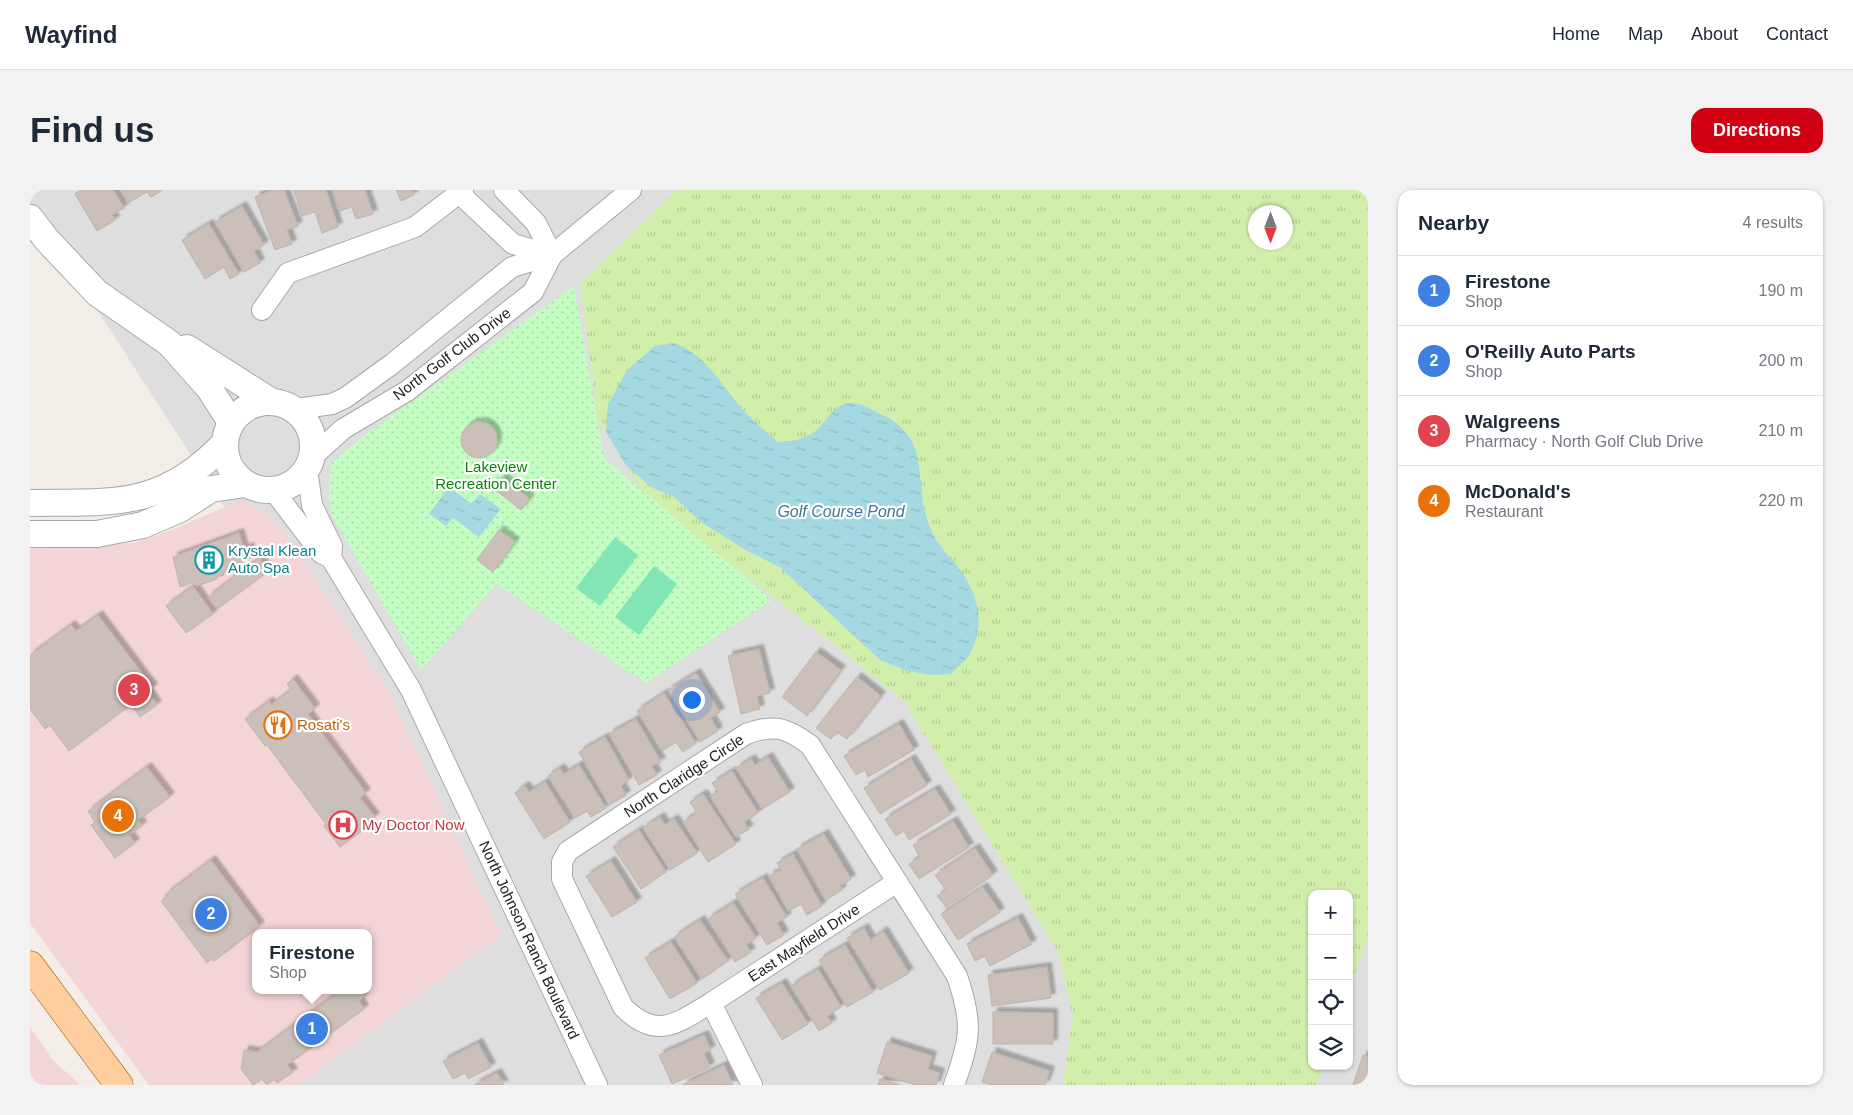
<!DOCTYPE html>
<meta charset="utf-8">
<style>
:root{--surface:#fff;--page:#f2f2f3;--text:#1f2937;--muted:#747a83;--line:#e0e1e3;--accent:#d10012}
body{margin:0;font-family:Helvetica,sans-serif;background:var(--page);color:var(--text)}
.controls{position:absolute;right:15px;bottom:15px;display:grid;overflow:hidden;border-radius:10px;box-shadow:0 1px 4px #0004}
.controls button{width:45px;height:45px;display:grid;place-items:center;padding:0;border:0;border-bottom:1px solid var(--line);background:var(--surface);color:var(--text);font:25px sans-serif}
.compass{position:absolute;left:1218px;top:15px;width:45px;height:45px;border-radius:50%;background:var(--surface);box-shadow:0 1px 4px #0004;rotate:180deg}
.you{position:absolute;left:661px;top:509px;width:18px;height:18px;margin:-12px;border:4px solid #fff;border-radius:50%;background:#1a73e8;box-shadow:0 0 0 8px #1a73e833}
.badge{display:grid;place-items:center;width:32px;height:32px;border-radius:50%;background:var(--accent);color:#fff;font-size:16px;font-weight:700}
.pin{position:absolute;translate:-50% -50%;border:2px solid #fff;box-shadow:0 1px 5px #0006}
.popup{position:absolute;left:222px;top:739px;width:120px;height:65px;box-sizing:border-box;display:grid;place-content:center;border-radius:10px;background:var(--surface);filter:drop-shadow(0 1px 4px #0005);font-size:16px;white-space:nowrap;color:var(--muted)}
.popup b{font-size:19px;color:var(--text)}
.popup::after{content:'';position:absolute;left:50%;top:100%;margin-left:-10px;border:10px solid transparent;border-top-color:var(--surface)}
.list{margin:0;padding:0;list-style:none}
h2{display:flex;justify-content:space-between;align-items:center;height:65px;margin:0;padding:0 20px;font-size:21px}
h2 small{font-size:16px;font-weight:400;color:var(--muted)}
.list li{display:grid;grid-template-columns:32px 1fr auto;gap:15px;align-items:center;box-sizing:border-box;height:70px;padding:0 20px;border-top:1px solid var(--line)}
.list b{display:block;font-size:19px;white-space:nowrap}
.list p{margin:0;font-size:16px;white-space:nowrap;color:var(--muted)}
.list em{font-size:16px;font-style:normal;color:var(--muted)}
.icon{flex:none;width:28px;height:28px;fill:none;stroke:currentColor;stroke-width:2;stroke-linecap:round;stroke-linejoin:round}
.map{position:relative;flex:none;width:1338px;height:895px;overflow:hidden;border-radius:15px}
header{display:flex;align-items:center;gap:30px;box-sizing:border-box;height:70px;padding:0 25px;background:var(--surface);border-bottom:1px solid var(--line)}
header strong{font-size:24px}
nav{display:flex;gap:28px;margin-inline-start:auto;font-size:18px}
.intro{display:flex;align-items:center;justify-content:space-between;box-sizing:border-box;height:120px;padding:0 30px}
h1{margin:0;font-size:35px}
.button{padding:12px 22px;border-radius:15px;background:var(--accent);color:#fff;font-size:18px;font-weight:700}
main{display:flex;gap:30px;padding:0 30px}
aside{flex:1;background:var(--surface);border-radius:15px;box-shadow:0 1px 4px #0004}
.map>svg:first-child{display:block}
.residential{fill:#dfdede;fill-rule:evenodd}
.commercial{fill:#f3d5d7;fill-rule:evenodd}
.grass{fill:url(#grass-tufts);fill-rule:evenodd}
.park{fill:url(#park-dots)}
.pitch{fill:#81e5b5}
.water{fill:url(#water-ripples)}
.building{fill:#cabfb9;stroke:#c4b2a8;filter:url(#shadow)}
.lines{fill:none;stroke-linecap:round;stroke-linejoin:round}
.minor-casing{stroke:#a8a8a8;stroke-width:22}
.tertiary-casing{stroke:#a8a8a8;stroke-width:28}
.primary-casing{stroke:#9d5b00;stroke-width:29}
.minor{stroke:#fff;stroke-width:20}
.tertiary{stroke:#fff;stroke-width:26}
.primary{stroke:#ffcd9e;stroke-width:28}
.labels{text-anchor:middle;stroke-width:4.5;stroke-linejoin:round;paint-order:stroke}
.street-label{font-size:15px;fill:#212121;stroke:#fff}
.park-label{font-size:15px;fill:#058805;stroke:#fff}
.culture-label{font-size:15px;fill:#0d838f;stroke:#fff;text-anchor:start}
.food-label{font-size:15px;fill:#c56008;stroke:#fff;text-anchor:start}
.health-label{font-size:15px;fill:#be3a42;stroke:#fff;text-anchor:start}
.water-label{font-size:16px;font-style:italic;fill:#3e779e;stroke:#fff}
</style>
<header>
<strong>Wayfind</strong>
<nav><a>Home</a><a>Map</a><a>About</a><a>Contact</a></nav>
</header>
<div class="intro"><h1>Find us</h1><a class="button">Directions</a></div>
<main>
<div class="map">
<svg width="1338" height="895" viewBox="0 0 1338 895">
<defs>
<pattern id="grass-tufts" width="24" height="20" patternUnits="userSpaceOnUse" patternTransform="scale(1.25)"><rect width="24" height="20" fill="#d1eeaa"/><path d="M3 7l-1-3M5 7V3M7 7l1-3M15 17l-1-3M17 17v-4M19 17l1-3" fill="none" stroke="#b3cc92"/></pattern>
<pattern id="park-dots" width="8" height="8" patternUnits="userSpaceOnUse" patternTransform="scale(1.25)"><rect width="8" height="8" fill="#c3fdc2"/><path d="M2 2h.1M6 6h.1" fill="none" stroke="#a7d9a6" stroke-width="1.8" stroke-linecap="round"/></pattern>
<pattern id="water-ripples" width="26" height="14" patternUnits="userSpaceOnUse" patternTransform="scale(1.25)"><rect width="26" height="14" fill="#a5d9e1"/><path d="M2 4q2-2 4 0t4 0M15 11q2-2 4 0t4 0" fill="none" stroke="#8ebac1"/></pattern>
<filter id="shadow"><feDropShadow dx="4.5" dy="-4.5" stdDeviation="1" flood-color="#0004"/></filter>
</defs>
<rect width="100%" height="100%" fill="#f2ede7"/>
<path class="residential" d="M0,0h1338v895h-1083l216,-150 -471,-729zM1226,22h30v30h-30zM1282,704h37v172h-37z"/>
<g class="commercial">
<path d="M212,312l23,10 14,12 109,166 113,245 -202,150h-150l-119,-162v-374l104,-6 40,-14 58,-25zM226,743h112v57h-112z"/>
<path d="M0,837l22,32 28,26h-50z"/>
</g>
<path class="grass" d="M647,0h691v746l-19,56v-98h-37v172h11l-6,19h-254l10,-69 -15,-64 -154,-251 -125,-100 -130,-98 -51,-84 -18,-136zM1226,22h30v30h-30z"/>
<path class="park" d="M544,96l30,172 168,142 -126,83 -150,-99 -75,86 -90,-156 -2,-21 2,-30 37,-30z"/>
<g class="pitch">
<path d="M585,347l23,18 -38,51 -24,-18z"/>
<path d="M624,376l23,18 -38,51 -24,-18z"/>
</g>
<g class="water">
<path d="M644,153c31,11 44,37 64,61 12,14 25,26 40,38 14,-1 24,-2 36,-10 15,-10 19,-34 45,-28 8,2 16,8 24,11 51,25 29,69 47,112 7,19 17,25 28,40 20,25 29,59 11,88 -4,7 -13,13 -18,19l-19,1 -24,-4 -28,-11 -99,-92 -37,-19 -43,-27 -27,-25 -21,-9 -26,-21 -21,-35 2,-28 19,-34 28,-24z"/>
<path d="M419,297l23,17 8,-10 21,15 -22,28 -26,-19 -7,8 -17,-12z"/>
</g>
<g class="building">
<path d="M51,0h32l11,18 -12,7 3,5 -18,11 -22,-37z"/>
<path d="M91,0h40v1l-10,6 -4,-5 -19,11z"/>
<path d="M243,0h11l14,36 -11,4 5,14 -17,6 -20,-53z"/>
<path d="M264,0h32l12,37 -16,6 -7,-21 -13,4z"/>
<path d="M303,0h32l8,24 -17,5 -4,-12 -12,4z"/>
<path d="M366,0h16l2,5 -13,6z"/>
<path d="M212,16l22,39 -10,6 6,12 -16,9 -29,-50z"/>
<path d="M179,34l30,50 -9,5 -6,-12 -19,12 -23,-39z"/>
<circle cx="449" cy="250" r="18"/>
<path d="M472,287l28,22 -9,11 -28,-22z"/>
<path d="M469,340l16,12 -22,30 -16,-12z"/>
<path d="M209,343l5,16 5,-2 3,10 -16,6 2,4 -15,6 1,2 -8,2 1,2 -20,7 -5,-3 -12,4 -7,-30z"/>
<path d="M229,368l10,13 -52,38 -9,-12z"/>
<path d="M163,396l20,28 -27,19 -20,-27z"/>
<path d="M68,425l55,73 -84,63 -19,-26 -5,4 -15,-20v-54l41,-30 5,6z"/>
<path d="M729,459l11,44 -13,3 3,13 -19,5 -13,-58z"/>
<path d="M786,462l25,18 -34,46 -25,-19z"/>
<path d="M666,483l24,39 -9,6 7,13 -18,11 -32,-52z"/>
<path d="M827,487l24,19 -34,43 -10,-7 -6,7 -15,-11z"/>
<path d="M263,489l22,29 -7,6 58,79 -6,5 15,19 -14,10 2,3 -23,17 -16,-21 2,-2 -59,-79 -2,1 -20,-27 24,-18 2,4 20,-15 -4,-6z"/>
<path d="M118,502l9,13 -17,12 -9,-13z"/>
<path d="M634,503l32,50 -13,9 -7,-10 -14,9 -25,-40z"/>
<path d="M606,529l25,43 -9,4 5,9 -18,10 -30,-51z"/>
<path d="M869,534l15,26 -46,27 -3,-7 -9,5 -12,-19z"/>
<path d="M575,547l24,43 -8,6 5,9 -17,10 -30,-53z"/>
<path d="M738,567l22,35 -28,17 -26,-41 15,-9 4,6z"/>
<path d="M881,569l16,26 -47,29 -16,-26z"/>
<path d="M549,575l27,43 -15,9 -4,-6 -12,7 -27,-42 12,-8 4,6z"/>
<path d="M117,577l23,30 -32,23 4,6 -13,9 6,8 -20,15 -24,-33 4,-3 -7,-11z"/>
<path d="M702,581l26,42 -14,9 5,7 -13,8 -26,-41 8,-4 -6,-9z"/>
<path d="M515,592l25,40 -26,17 -29,-46 10,-7 4,6z"/>
<path d="M905,599l16,25 -42,26 -5,-9 -8,5 -11,-17z"/>
<path d="M673,604l33,50 -28,18 -25,-40 14,-9 -7,-11z"/>
<path d="M630,627l5,8 9,-6 23,34 -27,17 -27,-42z"/>
<path d="M923,631l16,26 -50,32 -10,-15 11,-7 -7,-12z"/>
<path d="M609,640l27,42 -25,17 -28,-42z"/>
<path d="M794,644l27,45 -11,7 2,4 -16,10 -29,-51z"/>
<path d="M945,658l18,27 -47,32 -9,-11 9,-6 -11,-15z"/>
<path d="M763,664l29,52 -15,9 -6,-11 -13,7 -19,-35 12,-6 -4,-7z"/>
<path d="M181,670l49,66 -46,35 -2,-2 -5,4 -46,-62 6,-5 -1,-2z"/>
<path d="M581,671l26,41 -25,15 -26,-41z"/>
<path d="M733,688l24,39 -10,6 7,12 -17,10 -32,-51z"/>
<path d="M953,697l17,25 -42,28 -17,-26z"/>
<path d="M703,713l23,35 -10,7 5,7 -16,10 -27,-43z"/>
<path d="M988,728l14,26 -42,22 -5,-10 -10,5 -8,-17z"/>
<path d="M670,730l28,41 -26,18 -28,-42z"/>
<path d="M834,738l7,12 12,-9 26,42 -29,17 -33,-52z"/>
<path d="M641,752l26,41 -27,16 -25,-41z"/>
<path d="M815,755l28,47 -26,15 -28,-47z"/>
<path d="M1017,777l4,31 -59,8 -4,-31z"/>
<path d="M788,779l23,38 -14,9 5,7 -13,8 -28,-45z"/>
<path d="M752,793l26,41 -26,16 -26,-42z"/>
<path d="M311,800h18l5,7 -5,4 5,8 -77,56 6,7 -16,11 -3,-4 -7,6 -5,-6 -9,6 -12,-16 3,-19 13,2z"/>
<path d="M963,822l60,1v31h-60z"/>
<path d="M674,845l7,15 -7,3 6,14 -38,17 -13,-29z"/>
<path d="M857,852l45,14 -4,13 12,4 -4,12h-20l-39,-12z"/>
<path d="M448,853l13,24 -23,12 -3,-6 -12,6 -10,-18z"/>
<path d="M962,862l58,19 -5,14h-54l-9,-3z"/>
<path d="M1333,865l5,2v28h-15z"/>
<path d="M694,875l9,20h-51z"/>
<path d="M467,883l7,12h-30z"/>
<path d="M850,889l20,6h-22z"/>
</g>
<g class="lines">
<g class="minor-casing">
<g id="minor">
<path d="M474,0l32,33 16,32"/>
<path d="M429,3l54,51 39,11"/>
<path d="M232,120l26,-37 127,-46 48,-37"/>
<path d="M267,219l35,-5 13,-6 47,-34 120,-97 40,-12"/>
<path d="M282,267l31,-28 64,-38 126,-99 19,-37 79,-65"/>
<path d="M277,279l5,36 20,41 -1,12"/>
<path d="M243,300l48,63 10,5 80,132 186,395"/>
<path d="M681,813l186,-121"/>
<path d="M722,895l-41,-82c-34,20 -54,38 -88,4l-61,-128v-17l6,-11 178,-117c28,-10 40,-7 64,11l147,231c16,47 14,62 -3,109"/>
</g>
</g>
<g class="tertiary-casing">
<g id="tertiary">
<path d="M0,28l17,22 50,53 72,50 40,45 22,34"/>
<path d="M157,158l85,54"/>
<circle cx="239" cy="256" r="44"/>
<path d="M0,313c84,-1 132,6 195,-60"/>
<path d="M0,344h67l46,-9 37,-16 31,-20 34,-5"/>
</g>
</g>
<g class="primary-casing">
<path id="primary" d="M0,775l89,120"/>
</g>
<use href="#minor" class="minor"/>
<use href="#tertiary" class="tertiary"/>
<use href="#primary" class="primary"/>
</g>
<defs>
<g id="building-ring" transform="scale(1.4375)"><circle r="9.5" fill="#fff" stroke="#0f9aa8" stroke-width="1.5"/><path d="M-4-6H4V6H1V3H-1V6H-4ZM-2.5-4.3h1.7v1.8h-1.7ZM.8-4.3h1.7v1.8H.8ZM-2.5-1h1.7V.8h-1.7ZM.8-1h1.7V.8H.8Z" fill="#0f9aa8"/></g>
<g id="restaurant-ring" transform="scale(1.4375)"><circle r="9.5" fill="#fff" stroke="#e8710a" stroke-width="1.5"/><path d="M-5-6h1v4h1v-4h1v4h1v-4h1v5L-1.5 .5V6h-2V.5L-5-1ZM5-6V6H3V1.5H1.5Q1.5-4 5-6Z" fill="#e8710a"/></g>
<g id="hospital-ring" transform="scale(1.4375)"><circle r="9.5" fill="#fff" stroke="#e0444e" stroke-width="1.5"/><path d="M-5-5h3v3.5h4V-5h3V5h-3V1.5h-4V5h-3Z" fill="#e0444e"/></g>
</defs>
<g fill-rule="evenodd">
<use href="#building-ring" x="179" y="370"/>
<use href="#restaurant-ring" x="248" y="535"/>
<use href="#hospital-ring" x="313" y="635"/>
</g>
<g class="labels">
<g class="street-label">
<text transform="translate(422 164) rotate(-37)" y="5">North Golf Club Drive</text>
<text transform="translate(654 586) rotate(-33)" y="5">North Claridge Circle</text>
<text transform="translate(499 750) rotate(65)" y="5">North Johnson Ranch Boulevard</text>
<text transform="translate(774 753) rotate(-33)" y="5">East Mayfield Drive</text>
</g>
<g class="park-label">
<text x="466" y="282">Lakeview<tspan x="466" dy="17">Recreation Center</tspan></text>
</g>
<g class="culture-label">
<text x="198" y="366">Krystal Klean<tspan x="198" dy="17">Auto Spa</tspan></text>
</g>
<g class="food-label">
<text x="267" y="540">Rosati's</text>
</g>
<g class="health-label">
<text x="332" y="640">My Doctor Now</text>
</g>
<g class="water-label">
<text x="811" y="327">Golf Course Pond</text>
</g>
</g>
</svg>
<div class="controls">
<button>+</button>
<button>−</button>
<button><svg class="icon" aria-label="locate" viewBox="0 0 24 24"><circle cx="12" cy="12" r="6"/><path d="M12 2v4M12 18v4M2 12h4M18 12h4"/></svg></button>
<button><svg class="icon" aria-label="layers" viewBox="0 0 24 24"><path d="M12 4l9 5-9 5-9-5zM3 14l9 5 9-5"/></svg></button>
</div>
<svg class="compass" viewBox="-18 -18 36 36"><path d="M0-13l5 13h-10z" fill="#e53935"/><path d="M0 13l5-13h-10z" fill="#747a83"/></svg>
<div class="you"></div>
<div class="pin badge" style="left:282px;top:839px;background:#3f7fe0">1</div>
<div class="popup"><b>Firestone</b>Shop</div>
<div class="pin badge" style="left:181px;top:724px;background:#3f7fe0">2</div>
<div class="pin badge" style="left:104px;top:500px;background:#e0444e">3</div>
<div class="pin badge" style="left:88px;top:626px;background:#e8710a">4</div>
</div>
<aside>
<h2>Nearby<small>4 results</small></h2>
<ul class="list">
<li><span class="badge" style="background:#3f7fe0">1</span><div><b>Firestone</b><p>Shop</p></div><em>190 m</em></li>
<li><span class="badge" style="background:#3f7fe0">2</span><div><b>O'Reilly Auto Parts</b><p>Shop</p></div><em>200 m</em></li>
<li><span class="badge" style="background:#e0444e">3</span><div><b>Walgreens</b><p>Pharmacy · North Golf Club Drive</p></div><em>210 m</em></li>
<li><span class="badge" style="background:#e8710a">4</span><div><b>McDonald's</b><p>Restaurant</p></div><em>220 m</em></li>
</ul>
</aside>
</main>
